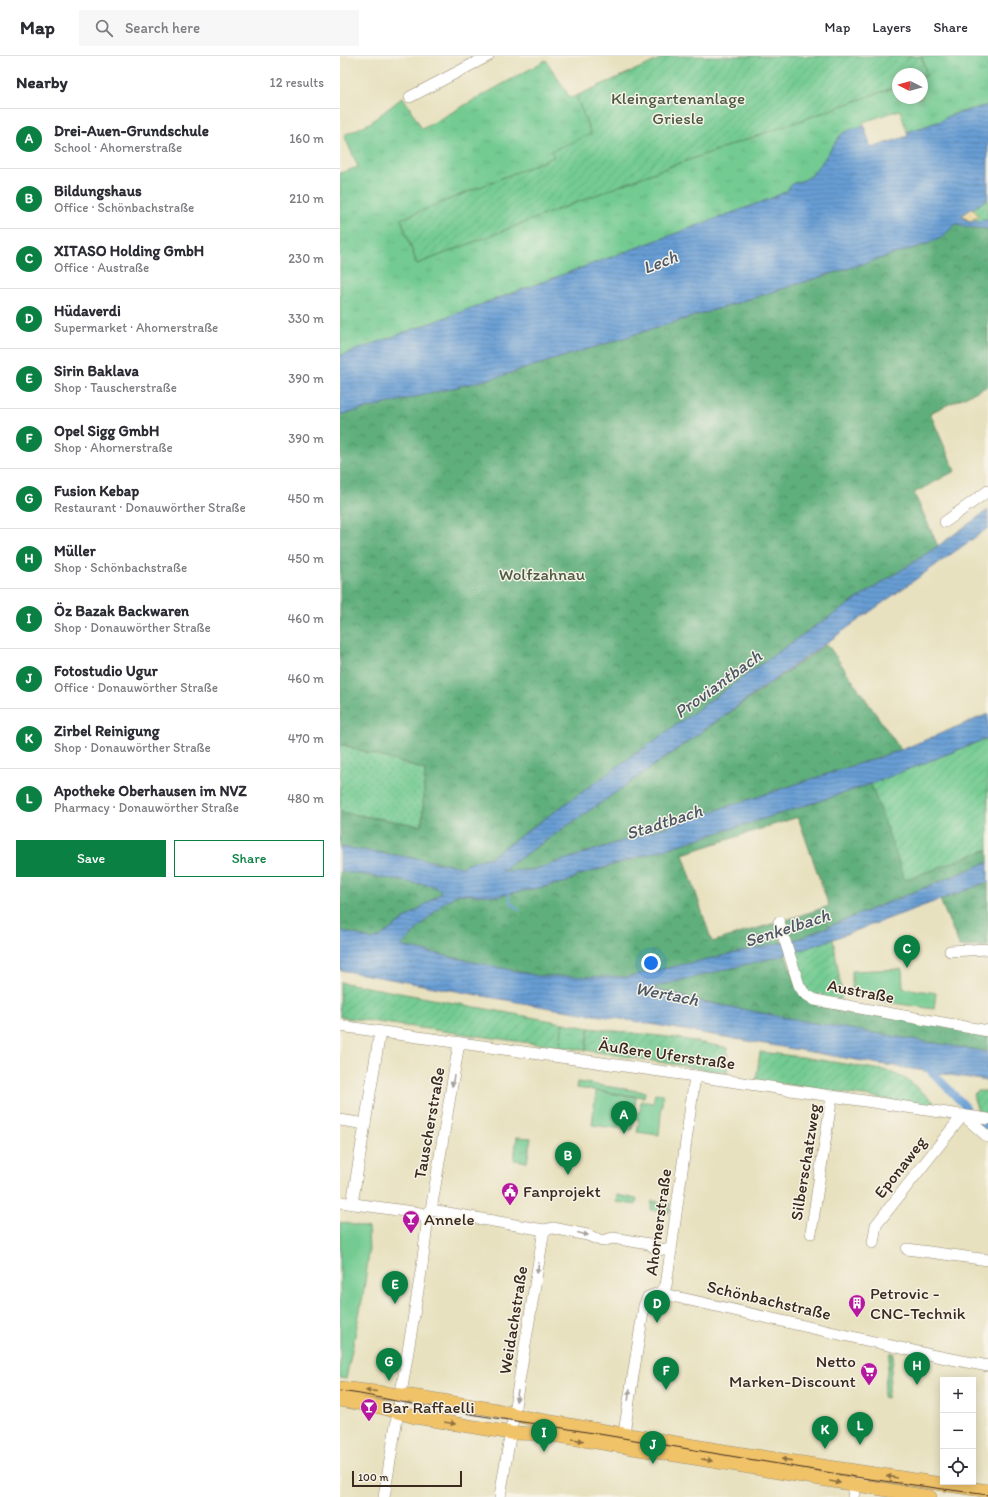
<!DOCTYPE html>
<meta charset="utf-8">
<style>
:root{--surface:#fff;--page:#f7f7f7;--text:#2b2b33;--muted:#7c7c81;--line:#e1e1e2;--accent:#0b8043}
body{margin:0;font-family:Itim,sans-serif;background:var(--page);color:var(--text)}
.controls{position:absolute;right:12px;bottom:12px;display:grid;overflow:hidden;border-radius:0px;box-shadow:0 2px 10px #0003}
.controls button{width:36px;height:36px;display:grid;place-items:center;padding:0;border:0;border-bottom:1px solid var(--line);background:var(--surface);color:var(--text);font:20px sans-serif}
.compass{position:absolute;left:552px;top:12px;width:36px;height:36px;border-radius:50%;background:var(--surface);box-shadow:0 2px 10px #0003;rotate:276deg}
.scale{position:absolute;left:12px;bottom:10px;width:110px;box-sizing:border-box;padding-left:4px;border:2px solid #3b2a1e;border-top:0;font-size:11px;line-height:14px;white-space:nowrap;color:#3b2a1e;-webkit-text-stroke:3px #f7f3e8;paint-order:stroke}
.you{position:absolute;left:311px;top:907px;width:14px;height:14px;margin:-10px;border:3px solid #fff;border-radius:50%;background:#1a73e8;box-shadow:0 0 0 6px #1a73e833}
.badge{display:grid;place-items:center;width:26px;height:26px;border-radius:50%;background:var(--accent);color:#fff;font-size:13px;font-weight:700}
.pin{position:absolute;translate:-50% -33px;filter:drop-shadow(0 1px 2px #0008)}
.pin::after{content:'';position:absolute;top:21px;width:14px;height:12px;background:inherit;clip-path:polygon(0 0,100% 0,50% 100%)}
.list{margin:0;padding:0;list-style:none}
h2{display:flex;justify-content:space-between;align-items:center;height:52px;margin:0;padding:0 16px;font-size:17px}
h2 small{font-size:13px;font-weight:400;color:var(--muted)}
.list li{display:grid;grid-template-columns:26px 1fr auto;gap:12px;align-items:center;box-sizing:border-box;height:60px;padding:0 16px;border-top:1px solid var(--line)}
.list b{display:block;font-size:15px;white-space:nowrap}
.list p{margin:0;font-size:13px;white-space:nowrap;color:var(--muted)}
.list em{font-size:13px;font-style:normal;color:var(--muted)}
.actions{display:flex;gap:8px;padding:12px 16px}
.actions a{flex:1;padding:9px 0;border:1px solid var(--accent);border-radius:0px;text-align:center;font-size:14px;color:var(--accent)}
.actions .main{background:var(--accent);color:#fff}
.icon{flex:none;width:22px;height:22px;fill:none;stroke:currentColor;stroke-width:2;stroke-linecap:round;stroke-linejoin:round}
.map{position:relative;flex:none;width:648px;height:1441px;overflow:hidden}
header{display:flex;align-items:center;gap:24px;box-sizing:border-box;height:56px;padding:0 20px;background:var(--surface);border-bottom:1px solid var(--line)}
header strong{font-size:19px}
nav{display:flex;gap:22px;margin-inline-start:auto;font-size:14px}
.search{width:280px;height:36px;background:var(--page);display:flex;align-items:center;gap:10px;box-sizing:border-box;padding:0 14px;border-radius:0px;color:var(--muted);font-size:15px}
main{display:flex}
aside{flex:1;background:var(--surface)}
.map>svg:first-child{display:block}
.grass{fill:url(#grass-dots);stroke:#577a58}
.forest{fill:url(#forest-crowns);stroke:#4c6c4d}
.sand{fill:url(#sand-dots);stroke:#94825e}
.park{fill:url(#park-tufts);stroke:#577a58}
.garden{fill:url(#garden-furrows);stroke:#577a58}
.pitch{fill:#73cb92;stroke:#577a58}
.water{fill:url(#water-rules);stroke:#52647a}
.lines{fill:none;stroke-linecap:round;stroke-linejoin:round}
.stream{stroke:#689ed5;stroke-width:2}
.canal{stroke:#689ed5;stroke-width:8}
.minor-casing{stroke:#92866e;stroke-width:12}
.major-casing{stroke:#92866e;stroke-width:14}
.minor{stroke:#fff;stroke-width:11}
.major{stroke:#f1c369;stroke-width:13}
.tram{stroke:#3b2a1e;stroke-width:1}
.oneway{fill:#a79f9a}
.oneway2{fill:#8d6f40}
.labels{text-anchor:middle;stroke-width:3;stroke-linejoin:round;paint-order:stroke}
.park-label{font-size:17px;fill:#4c5a41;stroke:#f7f3e8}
.street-label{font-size:17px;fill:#3b2a1e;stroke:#f7f3e8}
.poi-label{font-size:17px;fill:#3b2a1e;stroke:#f7f3e8;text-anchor:start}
.water-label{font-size:18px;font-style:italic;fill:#4d5867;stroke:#f7f3e8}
</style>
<header>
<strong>Map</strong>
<div class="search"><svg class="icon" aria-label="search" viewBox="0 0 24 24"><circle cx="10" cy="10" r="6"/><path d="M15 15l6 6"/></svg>Search here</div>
<nav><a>Map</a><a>Layers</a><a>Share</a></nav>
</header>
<main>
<aside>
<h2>Nearby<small>12 results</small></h2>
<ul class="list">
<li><span class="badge">A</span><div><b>Drei-Auen-Grundschule</b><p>School · Ahornerstraße</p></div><em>160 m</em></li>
<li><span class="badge">B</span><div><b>Bildungshaus</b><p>Office · Schönbachstraße</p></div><em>210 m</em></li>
<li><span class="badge">C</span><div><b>XITASO Holding GmbH</b><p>Office · Austraße</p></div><em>230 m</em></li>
<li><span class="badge">D</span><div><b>Hüdaverdi</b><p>Supermarket · Ahornerstraße</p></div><em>330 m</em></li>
<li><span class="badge">E</span><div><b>Sirin Baklava</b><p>Shop · Tauscherstraße</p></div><em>390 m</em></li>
<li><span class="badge">F</span><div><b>Opel Sigg GmbH</b><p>Shop · Ahornerstraße</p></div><em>390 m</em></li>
<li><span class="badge">G</span><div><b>Fusion Kebap</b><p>Restaurant · Donauwörther Straße</p></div><em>450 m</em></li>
<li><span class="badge">H</span><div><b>Müller</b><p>Shop · Schönbachstraße</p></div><em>450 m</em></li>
<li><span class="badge">I</span><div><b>Öz Bazak Backwaren</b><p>Shop · Donauwörther Straße</p></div><em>460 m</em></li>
<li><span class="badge">J</span><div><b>Fotostudio Ugur</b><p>Office · Donauwörther Straße</p></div><em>460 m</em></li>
<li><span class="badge">K</span><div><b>Zirbel Reinigung</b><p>Shop · Donauwörther Straße</p></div><em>470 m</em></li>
<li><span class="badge">L</span><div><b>Apotheke Oberhausen im NVZ</b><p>Pharmacy · Donauwörther Straße</p></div><em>480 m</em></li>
</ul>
<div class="actions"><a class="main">Save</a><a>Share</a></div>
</aside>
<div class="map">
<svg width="648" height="1441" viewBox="0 0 648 1441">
<defs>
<pattern id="grass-dots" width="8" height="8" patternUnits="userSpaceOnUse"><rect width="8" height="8" fill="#73cb92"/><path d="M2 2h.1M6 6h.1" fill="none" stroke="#64ae7d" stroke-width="1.8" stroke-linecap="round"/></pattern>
<pattern id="forest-crowns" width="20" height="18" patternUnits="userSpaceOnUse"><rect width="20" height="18" fill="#5eaf7c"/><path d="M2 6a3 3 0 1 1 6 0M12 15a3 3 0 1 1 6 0" fill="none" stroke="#4f8f65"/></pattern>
<pattern id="sand-dots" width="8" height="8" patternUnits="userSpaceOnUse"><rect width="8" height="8" fill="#eeda9e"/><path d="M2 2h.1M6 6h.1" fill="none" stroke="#cdbb88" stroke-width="1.8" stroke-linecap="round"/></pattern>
<pattern id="park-tufts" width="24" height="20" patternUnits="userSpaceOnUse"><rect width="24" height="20" fill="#73cb92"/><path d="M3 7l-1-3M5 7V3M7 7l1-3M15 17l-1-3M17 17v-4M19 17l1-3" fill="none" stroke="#64ae7d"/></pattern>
<pattern id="garden-furrows" width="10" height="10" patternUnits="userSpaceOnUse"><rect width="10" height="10" fill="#73cb92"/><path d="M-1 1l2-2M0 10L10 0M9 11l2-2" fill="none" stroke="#64ae7d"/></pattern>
<pattern id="water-rules" width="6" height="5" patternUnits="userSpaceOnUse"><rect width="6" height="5" fill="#689ed5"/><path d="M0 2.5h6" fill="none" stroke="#5781ac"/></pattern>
</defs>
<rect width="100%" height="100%" fill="#f7f3e8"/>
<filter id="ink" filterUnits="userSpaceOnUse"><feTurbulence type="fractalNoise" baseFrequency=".025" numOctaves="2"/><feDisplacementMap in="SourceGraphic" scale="8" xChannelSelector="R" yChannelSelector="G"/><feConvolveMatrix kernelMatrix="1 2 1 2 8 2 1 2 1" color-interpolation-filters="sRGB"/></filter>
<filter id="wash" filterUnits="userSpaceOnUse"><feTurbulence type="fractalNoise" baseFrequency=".012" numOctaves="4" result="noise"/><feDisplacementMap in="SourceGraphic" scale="16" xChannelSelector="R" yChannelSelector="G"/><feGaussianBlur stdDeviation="0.9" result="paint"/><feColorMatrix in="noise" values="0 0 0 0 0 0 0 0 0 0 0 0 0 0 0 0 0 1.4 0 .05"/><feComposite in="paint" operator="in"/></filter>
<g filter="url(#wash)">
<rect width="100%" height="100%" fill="#e8e1bf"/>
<g class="grass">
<path d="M648,143v21l-18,1 8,-4 -6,-9z"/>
<path d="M0,688l85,26 -3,56 -82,-14z"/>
<path d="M550,1297h4l-7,45 -4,-1z"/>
</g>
<g class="forest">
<path d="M616,168l12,3 20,2v157l-58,27 25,58 -41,22 24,53 -136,89 -311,222 -24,6 -5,4 -53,-10 -69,-10v-35l82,14 3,-56 -85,-26v-329l158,-38 429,-133 14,-6z"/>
<path d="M487,588l74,106 -334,109 -35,11 -32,2 108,-74z"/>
<path d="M531,728l34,96 83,-31v13l-190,77 -8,2 -7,-20 46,-15 -31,-89 -115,37 29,88 63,-19 7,20 -155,34 -89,-1 -138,-30 43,-43 15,-9 40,2 69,-14 10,-6 212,-65z"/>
<path d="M0,815l93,15 7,4 1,3 -60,43 -8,4 -33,-10z"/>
<path d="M648,826v64l-28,1 -20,-47z"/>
<path d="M445,898l16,41 187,39v18c-113,-19 -227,-35 -339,-64z"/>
</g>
<path class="sand" d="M632,152l7,8 -9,5 -7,-4v-3z"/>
<g class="park">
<path d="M581,0h67v49l-40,11 -7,5 -34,11 -7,-22 -37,12 1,4 -22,8 -3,3 -16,24 -12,15 -9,5 -6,1 -6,4 -3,5 -17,8 -430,157v-183l18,-6 -14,-32 26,-12 33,-26 19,32 124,-69 24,38 6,-2 16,38 -40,17 2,6 -153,62 16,45 246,-95 235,-83v12h24v-21l5,-2z"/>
<path d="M223,967l26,5 -3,22 -27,-3z"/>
<path d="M177,1081l14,1 -4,24 -13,-2z"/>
<path d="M277,1139l20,4 -1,6 -20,-3z"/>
<path d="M312,1145l18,3 -1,9 -18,-3z"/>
</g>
<g class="garden">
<path d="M327,0h254l6,19 -5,2v-3h-24v12l-235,83 -246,95 -16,-45 153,-62 -3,-6 40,-17 -15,-38z"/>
<path d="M648,682v111l-83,31 -34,-96z"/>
<path d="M493,883l9,55 -2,12 -31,-9 -20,-43z"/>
<path d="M0,926l223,41 -4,24 -219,-30z"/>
<path d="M249,972l89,10 50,10 -1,25 -141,-23z"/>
<path d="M420,996l42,5 86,14 20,9 26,22 -3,4 -175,-26z"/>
<path d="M637,1035h11v22l-10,-1 -5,-17z"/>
</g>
<g class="pitch">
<path d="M562,913l1,19 33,5 -2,16 -62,-9v-6l-20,1v-24z"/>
<path d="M237,1026l68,10 -1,5 -68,-9z"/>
<path d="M256,1035l40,6 -2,16 6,-1 1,-11 12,2 2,-10 8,1 -4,41 -22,-3 2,-12 -5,-2v-2l-2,14 -40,-5z"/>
<path d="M0,1166l28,6 1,25 -6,43 -17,83 -6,-1z"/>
</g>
<g class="water">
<path d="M648,49v94l-25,15v3c7,7 16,3 25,3v9l-20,-2 -12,-3 -15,14 -14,6 -429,133 -158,38v-59l430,-157 17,-8 3,-5 6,-4 6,-1 9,-5 12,-15 16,-24c6,-7 16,-9 25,-11l7,22 37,-12 -1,-4 34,-11 7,-5z"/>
<path d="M648,454v18l-380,270 -107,73 31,-1 35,-11 334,-109 87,-36v24l-117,46 -82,27 -212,65 -10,6 -69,14 -40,-2 -15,9 -42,43 137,30 89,1 171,-38 190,-77v20l-155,57 -40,14 -143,35 54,14 116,22 168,28v29l-114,-18 -253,-44 -71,-11 -210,-38v-40l33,10 8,-4 60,-43 -1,-3 -7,-4 -93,-15v-24l69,10 53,10 5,-4 24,-6 311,-222 136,-89z"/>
</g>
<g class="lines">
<path class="stream" d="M168,838l3,9 8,7"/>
<g class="canal">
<path d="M585,1009l41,42"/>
<path d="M642,1067l6,6"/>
</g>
</g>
</g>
<g filter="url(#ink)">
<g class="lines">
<g class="minor-casing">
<g id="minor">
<path d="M70,41l78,-41"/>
<path d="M605,466l43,-31"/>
<path d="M439,866l20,63 5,8 11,7 173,31"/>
<path d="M610,895l38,-2"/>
<path d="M0,970l355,50 293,43"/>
<path d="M0,1064l25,4"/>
<path d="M0,1146l80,11 5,3"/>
<path d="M12,1148l28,-172"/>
<path d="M91,1154l28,-167"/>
<path d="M85,1160l6,-6 113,20 9,-2 34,7 15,6 11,-3 36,6 6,4 16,3"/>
<path d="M471,1177l21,-137"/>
<path d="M533,1187l3,-18 87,-110 25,22"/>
<path d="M567,1193l81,11"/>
<path d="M319,1237l277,63 52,10"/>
<path d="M284,1377l20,-127 4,-9 11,-4 7,-7 29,-210"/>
<path d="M44,1441l38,-231 5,-41 -2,-9"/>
<path d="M160,1441l44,-267"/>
<path d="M513,1441l2,-11 12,-13"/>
</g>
</g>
<g class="major-casing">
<g id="major">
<path d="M0,1332l79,9 78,13 31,8 202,34 258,39"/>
<path d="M0,1344l40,7 35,10 96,16 36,1 383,63"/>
</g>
</g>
<use href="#minor" class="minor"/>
<use href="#major" class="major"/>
<path class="tram" d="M0,1335c26,3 52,10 78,14 44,8 88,15 133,21l311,52 126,17"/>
</g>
<defs><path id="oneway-solid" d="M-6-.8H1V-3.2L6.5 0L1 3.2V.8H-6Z"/></defs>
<g class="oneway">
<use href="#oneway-solid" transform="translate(113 1025) rotate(100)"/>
<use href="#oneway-solid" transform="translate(243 1178) rotate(14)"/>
<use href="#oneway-solid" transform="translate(198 1212) rotate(99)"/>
<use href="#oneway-solid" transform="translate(289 1339) rotate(-82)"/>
<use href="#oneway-solid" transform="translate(177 1340) rotate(99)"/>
</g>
<g class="oneway2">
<use href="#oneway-solid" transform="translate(31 1335) rotate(-175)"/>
<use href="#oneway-solid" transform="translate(110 1367) rotate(10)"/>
<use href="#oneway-solid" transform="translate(238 1384) rotate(9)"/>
<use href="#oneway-solid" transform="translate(367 1404) rotate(10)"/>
<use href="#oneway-solid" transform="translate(447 1404) rotate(-172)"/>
<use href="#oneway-solid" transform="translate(552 1421) rotate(-171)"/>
<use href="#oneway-solid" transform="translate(495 1426) rotate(10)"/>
</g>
</g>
<defs>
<g id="civic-pin" transform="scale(0.9)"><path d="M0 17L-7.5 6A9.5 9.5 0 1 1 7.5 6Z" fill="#b5179e" stroke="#f7f3e8"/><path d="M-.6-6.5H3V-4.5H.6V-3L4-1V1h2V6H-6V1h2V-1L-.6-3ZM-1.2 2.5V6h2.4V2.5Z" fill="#fff"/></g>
<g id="bar-pin" transform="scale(0.9)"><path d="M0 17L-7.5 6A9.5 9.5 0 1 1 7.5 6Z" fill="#b5179e" stroke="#f7f3e8"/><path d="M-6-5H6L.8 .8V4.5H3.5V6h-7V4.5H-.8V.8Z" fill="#fff"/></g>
<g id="building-pin" transform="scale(0.9)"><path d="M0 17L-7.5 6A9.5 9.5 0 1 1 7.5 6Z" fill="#b5179e" stroke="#f7f3e8"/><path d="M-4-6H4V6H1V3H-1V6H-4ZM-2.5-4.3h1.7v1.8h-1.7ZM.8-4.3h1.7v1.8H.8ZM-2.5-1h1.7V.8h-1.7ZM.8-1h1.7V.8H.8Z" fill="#fff"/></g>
<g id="supermarket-pin" transform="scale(0.9)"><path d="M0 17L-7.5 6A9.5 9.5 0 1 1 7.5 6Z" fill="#b5179e" stroke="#f7f3e8"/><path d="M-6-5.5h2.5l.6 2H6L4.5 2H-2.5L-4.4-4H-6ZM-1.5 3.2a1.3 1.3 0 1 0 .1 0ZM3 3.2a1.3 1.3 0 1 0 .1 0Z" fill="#fff"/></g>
</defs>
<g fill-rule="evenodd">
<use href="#civic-pin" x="170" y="1135"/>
<use href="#bar-pin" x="71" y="1163"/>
<use href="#building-pin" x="517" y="1247"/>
<use href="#supermarket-pin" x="529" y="1315"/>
<use href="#bar-pin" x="29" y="1351"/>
</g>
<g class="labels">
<g class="park-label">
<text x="338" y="48">Kleingartenanlage<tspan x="338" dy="20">Griesle</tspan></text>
<text x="202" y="524">Wolfzahnau</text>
</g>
<g class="street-label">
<text transform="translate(521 935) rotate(11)" y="6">Austraße</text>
<text transform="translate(327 998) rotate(8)" y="6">Äußere Uferstraße</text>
<text transform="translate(89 1067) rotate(-80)" y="6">Tauscherstraße</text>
<text transform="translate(465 1106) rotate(-81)" y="6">Silberschatzweg</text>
<text transform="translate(560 1111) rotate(-52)" y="6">Eponaweg</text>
<text transform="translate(318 1166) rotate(-82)" y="6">Ahornerstraße</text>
<text transform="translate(429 1244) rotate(13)" y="6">Schönbachstraße</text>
<text transform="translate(173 1264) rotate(-81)" y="6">Weidachstraße</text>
</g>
<g class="poi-label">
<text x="183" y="1141">Fanprojekt</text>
<text x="84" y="1169">Annele</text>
<text x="530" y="1243">Petrovic -<tspan x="530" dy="20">CNC-Technik</tspan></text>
<text x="516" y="1311" text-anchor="end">Netto<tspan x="516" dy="20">Marken-Discount</tspan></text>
<text x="42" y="1357">Bar Raffaelli</text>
</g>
<g class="water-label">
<text transform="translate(320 206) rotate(-21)" y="6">Lech</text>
<text transform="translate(378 628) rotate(-36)" y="6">Proviantbach</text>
<text transform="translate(324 766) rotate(-18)" y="6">Stadtbach</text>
<text transform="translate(447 872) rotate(-18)" y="6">Senkelbach</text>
<text transform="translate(327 938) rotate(11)" y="6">Wertach</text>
</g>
</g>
</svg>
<div class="controls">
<button>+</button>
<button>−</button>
<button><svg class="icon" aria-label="locate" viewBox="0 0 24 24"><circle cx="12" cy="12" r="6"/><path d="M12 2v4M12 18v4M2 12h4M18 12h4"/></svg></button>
</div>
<svg class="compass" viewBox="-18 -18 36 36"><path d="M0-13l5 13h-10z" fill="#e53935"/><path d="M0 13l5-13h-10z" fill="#7c7c81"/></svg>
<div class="scale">100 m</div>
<div class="you"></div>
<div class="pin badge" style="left:284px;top:1078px">A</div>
<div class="pin badge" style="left:228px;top:1119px">B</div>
<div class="pin badge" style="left:567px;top:912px">C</div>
<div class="pin badge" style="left:317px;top:1267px">D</div>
<div class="pin badge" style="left:55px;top:1248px">E</div>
<div class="pin badge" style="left:326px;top:1334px">F</div>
<div class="pin badge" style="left:49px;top:1325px">G</div>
<div class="pin badge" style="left:577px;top:1329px">H</div>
<div class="pin badge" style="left:204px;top:1396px">I</div>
<div class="pin badge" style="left:313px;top:1408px">J</div>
<div class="pin badge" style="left:485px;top:1393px">K</div>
<div class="pin badge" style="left:520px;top:1389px">L</div>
</div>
</main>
